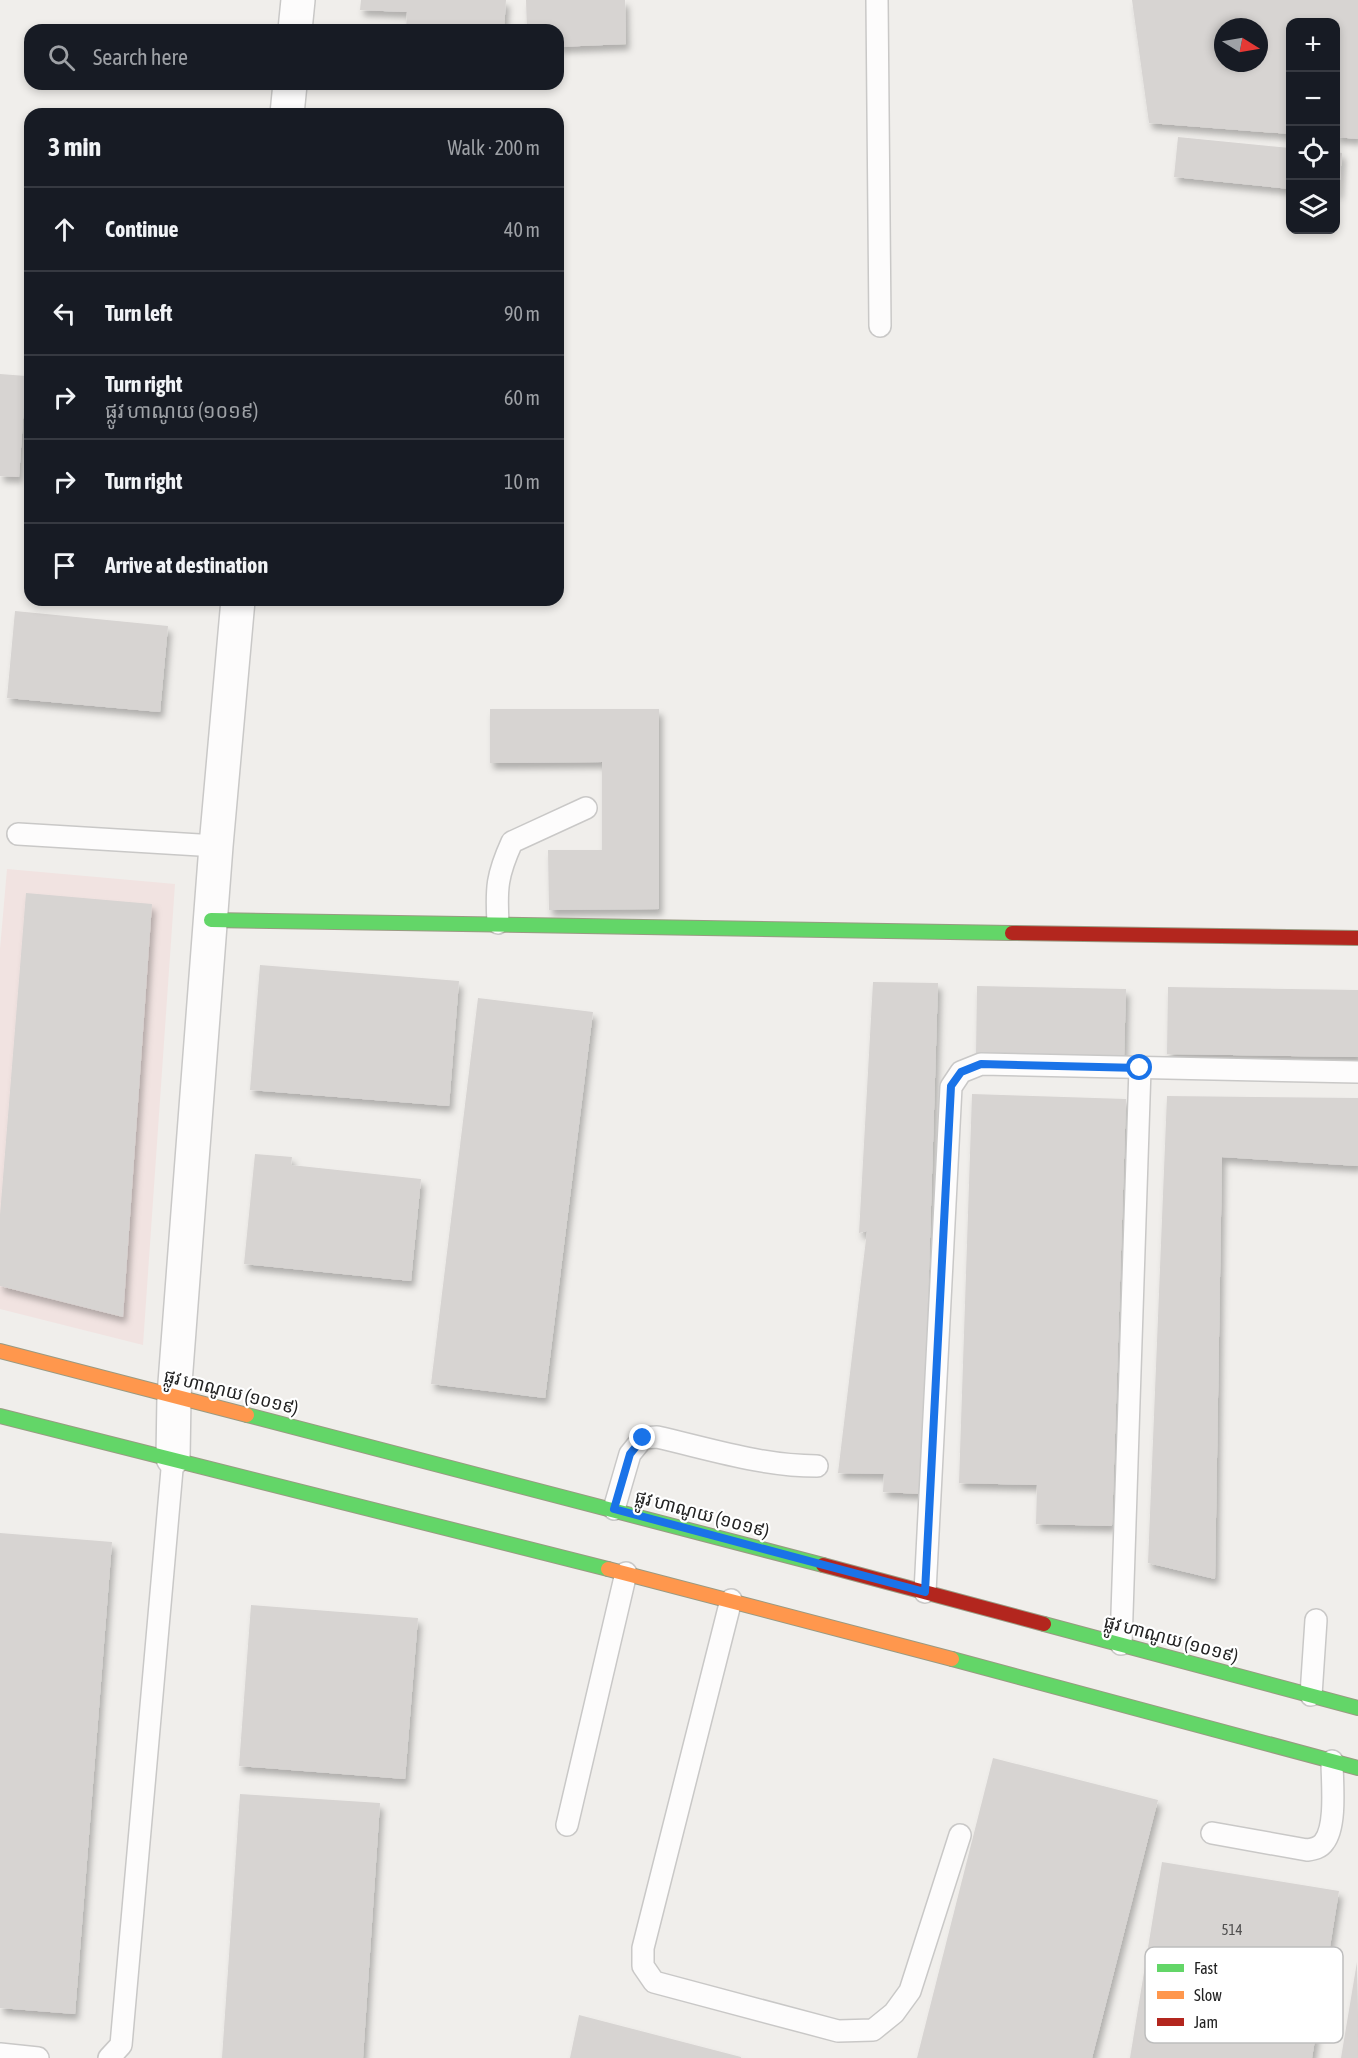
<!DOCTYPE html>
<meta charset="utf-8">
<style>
:root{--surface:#171b24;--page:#20242c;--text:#f1f3f6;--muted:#9ea1a6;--line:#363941}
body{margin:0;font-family:"Asap Condensed","Noto Sans Khmer",sans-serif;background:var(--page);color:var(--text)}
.controls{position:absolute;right:18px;top:18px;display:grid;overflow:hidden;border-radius:12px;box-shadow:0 3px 9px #0003}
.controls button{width:54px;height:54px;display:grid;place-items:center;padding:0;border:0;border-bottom:2px solid var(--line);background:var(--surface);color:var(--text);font:30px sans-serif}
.compass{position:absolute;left:1214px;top:18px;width:54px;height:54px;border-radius:50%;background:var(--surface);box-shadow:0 3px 9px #0003;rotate:101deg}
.stop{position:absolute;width:18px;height:18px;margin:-14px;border:4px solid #1a73e8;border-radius:50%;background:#fff}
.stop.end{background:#1a73e8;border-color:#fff;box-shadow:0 2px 6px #0008}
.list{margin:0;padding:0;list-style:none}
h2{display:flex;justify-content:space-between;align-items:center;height:78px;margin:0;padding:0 24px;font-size:26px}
h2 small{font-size:20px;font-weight:400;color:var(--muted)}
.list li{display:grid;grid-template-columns:39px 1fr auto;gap:18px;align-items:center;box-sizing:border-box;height:84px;padding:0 24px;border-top:2px solid var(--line)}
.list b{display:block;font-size:22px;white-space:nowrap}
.list p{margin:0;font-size:20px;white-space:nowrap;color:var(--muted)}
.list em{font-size:20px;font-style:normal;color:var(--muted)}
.icon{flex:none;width:33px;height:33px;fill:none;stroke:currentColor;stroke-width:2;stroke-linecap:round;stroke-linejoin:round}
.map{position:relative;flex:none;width:1358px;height:2058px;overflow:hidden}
.search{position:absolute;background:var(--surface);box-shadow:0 3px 9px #0003;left:24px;top:24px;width:540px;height:66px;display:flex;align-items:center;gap:15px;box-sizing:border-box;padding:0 21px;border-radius:18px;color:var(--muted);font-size:22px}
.panel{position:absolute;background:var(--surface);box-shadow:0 3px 9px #0003;left:24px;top:108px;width:540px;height:498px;border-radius:18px}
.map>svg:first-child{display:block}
.commercial{fill:#f1e3e1}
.building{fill:#d7d4d2;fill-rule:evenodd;filter:url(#shadow)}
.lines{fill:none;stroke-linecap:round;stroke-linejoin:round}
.lane-casing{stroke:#c9c8c7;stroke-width:24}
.street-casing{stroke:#c9c8c7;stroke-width:36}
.fast-casing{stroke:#999a82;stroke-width:16}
.slow-casing{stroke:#999a82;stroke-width:16}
.jam-casing{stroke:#999a82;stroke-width:16}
.lane{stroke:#fdfcfc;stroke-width:21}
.street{stroke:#fdfcfc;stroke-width:33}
.fast{stroke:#63d668;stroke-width:14}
.slow{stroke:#ff974d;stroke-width:14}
.jam{stroke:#b3261e;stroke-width:14}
.route{stroke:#1a73e8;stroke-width:8}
.labels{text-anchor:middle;stroke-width:4.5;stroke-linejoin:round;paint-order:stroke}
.number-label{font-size:15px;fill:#4f4e4e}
.street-label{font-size:18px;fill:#222;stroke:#fff}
.key{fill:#fff;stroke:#bdbdbd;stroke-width:1.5}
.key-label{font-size:16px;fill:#222}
</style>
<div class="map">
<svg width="1358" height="2058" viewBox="0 0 1358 2058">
<defs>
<filter id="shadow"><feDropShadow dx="3.5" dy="6" stdDeviation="3" flood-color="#0004"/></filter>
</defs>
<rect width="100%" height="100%" fill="#f0eeeb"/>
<path class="commercial" d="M7,869l168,15 -32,461 -143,-36v-360z"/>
<g class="building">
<path d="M361,0h145l-2,30h-98l1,-18 -47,-2z"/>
<path d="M526,0h99l1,44 -68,3v-17h-31z"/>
<path d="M1132,0h226v139l-22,-2v-115h-46v112l-141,-11zM1223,27h36v36h-36z"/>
<path d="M1178,137l112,11v41l-116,-12z"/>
<path d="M1336,152l6,1 -3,40h-3z"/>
<path d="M0,374l26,2 -7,101 -19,-1z"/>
<path d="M15,611l153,15 -8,86 -153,-14z"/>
<path d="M490,709h169v200l-110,1 -1,-60h54v-88l-112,1z"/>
<path d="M26,893l126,11 -29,413 -123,-31v-71z"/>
<path d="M260,965l199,16 -10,125 -199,-16z"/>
<path d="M873,982l65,1 -16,511 -39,-2 1,-18 -46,-1 29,-242 -8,2z"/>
<path d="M977,986l149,3 -2,69 -148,-3z"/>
<path d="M1168,987l190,3v67l-191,-3z"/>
<path d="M478,998l115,14 -48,386 -114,-14z"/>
<path d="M972,1094l154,5 -14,427 -76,-2 1,-39 -78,-2z"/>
<path d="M1167,1096l191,2v68l-136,-9 -7,422 -67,-16z"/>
<path d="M255,1154l37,3 -1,8 130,14 -10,102 -167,-17z"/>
<path d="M0,1533l112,9 -37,472 -75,-6z"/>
<path d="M251,1605l167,13 -13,161 -166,-13z"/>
<path d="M993,1758l165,42 -66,258h-175z"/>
<path d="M240,1794l140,9 -17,255h-141z"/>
<path d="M1162,1862l177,29 -27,167h-182z"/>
<path d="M1357,1962l1,96h-17z"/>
<path d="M579,2015l162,42v1h-171z"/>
</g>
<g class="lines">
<g class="lane-casing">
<g id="lane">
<path d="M877,0l3,326"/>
<path d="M18,834l198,12"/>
<path d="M498,923c-2,-35 -1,-48 14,-81l74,-34"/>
<path d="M614,1509l16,-55 13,-16 14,-1c53,12 105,29 160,29"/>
<path d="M925,1592l26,-505 10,-15 20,-8 377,8"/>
<path d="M731,1600l-88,348v18l11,16 184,49 35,-1 21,-17 16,-22 50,-156"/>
<path d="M1121,1644l19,-576"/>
<path d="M1311,1695l5,-75"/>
<path d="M567,1825l59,-252"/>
<path d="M1212,1833l95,17c7,-1 13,-2 17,-8 13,-16 8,-61 8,-81"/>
<path d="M0,2054l38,4"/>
<path d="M109,2058l12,-13 52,-587"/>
</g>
</g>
<g class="street-casing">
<g id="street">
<path d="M295,30l3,-30"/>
<path d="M287,114l3,-30"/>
<path d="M173,1458l1,-62 42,-550 22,-246"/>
</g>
</g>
<g class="fast-casing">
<g id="fast">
<path d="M211,920l801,13"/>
<path d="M247,1415l576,150"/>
<path d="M0,1416l608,153"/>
<path d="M1044,1624l314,84"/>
<path d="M952,1659l406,109"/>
</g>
</g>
<g class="slow-casing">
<g id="slow">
<path d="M0,1351l247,64"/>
<path d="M608,1569l344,90"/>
</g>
</g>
<g class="jam-casing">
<g id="jam">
<path d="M1012,933l346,5"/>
<path d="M823,1565l221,59"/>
</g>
</g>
<use href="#lane" class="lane"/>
<use href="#street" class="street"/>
<use href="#fast" class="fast"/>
<use href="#slow" class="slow"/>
<use href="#jam" class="jam"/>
</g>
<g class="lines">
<path class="route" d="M643,1438l-13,16 -16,55 311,83 26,-506 10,-14 20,-8 159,4"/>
</g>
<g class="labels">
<g class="number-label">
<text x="1232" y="1935">514</text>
</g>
<g class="street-label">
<text transform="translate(231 1392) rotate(14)" y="6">ផ្លូវ ហាណូយ (១០១៩)</text>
<text transform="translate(702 1514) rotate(15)" y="6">ផ្លូវ ហាណូយ (១០១៩)</text>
<text transform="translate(1171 1639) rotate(15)" y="6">ផ្លូវ ហាណូយ (១០១៩)</text>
</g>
</g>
<rect x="1145" y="1947" width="198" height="96" rx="9" class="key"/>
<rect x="1157" y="1964" width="27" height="8" fill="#63d668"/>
<rect x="1157" y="1991" width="27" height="8" fill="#ff974d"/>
<rect x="1157" y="2018" width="27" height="8" fill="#b3261e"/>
<g class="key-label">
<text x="1194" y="1974">Fast</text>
<text x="1194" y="2001">Slow</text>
<text x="1194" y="2028">Jam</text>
</g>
</svg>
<div class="controls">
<button>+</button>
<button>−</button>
<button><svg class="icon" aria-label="locate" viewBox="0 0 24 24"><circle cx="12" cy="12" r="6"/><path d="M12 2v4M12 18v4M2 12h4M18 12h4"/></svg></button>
<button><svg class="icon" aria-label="layers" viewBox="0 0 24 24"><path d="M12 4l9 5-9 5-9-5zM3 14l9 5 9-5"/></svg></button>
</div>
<svg class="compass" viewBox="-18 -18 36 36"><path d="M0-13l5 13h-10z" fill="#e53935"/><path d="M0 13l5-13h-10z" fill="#9ea1a6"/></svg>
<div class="stop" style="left:1140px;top:1068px"></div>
<div class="stop end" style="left:643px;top:1438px"></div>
<div class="search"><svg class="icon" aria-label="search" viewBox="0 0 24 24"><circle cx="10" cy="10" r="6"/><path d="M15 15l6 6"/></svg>Search here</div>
<section class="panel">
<h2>3 min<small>Walk · 200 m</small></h2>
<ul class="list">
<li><svg class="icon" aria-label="ahead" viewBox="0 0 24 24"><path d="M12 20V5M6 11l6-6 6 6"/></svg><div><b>Continue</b></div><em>40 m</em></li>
<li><svg class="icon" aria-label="left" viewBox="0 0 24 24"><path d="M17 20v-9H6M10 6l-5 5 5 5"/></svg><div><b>Turn left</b></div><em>90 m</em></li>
<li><svg class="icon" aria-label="right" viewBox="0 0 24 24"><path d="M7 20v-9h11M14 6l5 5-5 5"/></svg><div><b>Turn right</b><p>ផ្លូវ ហាណូយ (១០១៩)</p></div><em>60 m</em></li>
<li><svg class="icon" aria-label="right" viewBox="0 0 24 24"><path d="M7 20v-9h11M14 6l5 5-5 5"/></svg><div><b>Turn right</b></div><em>10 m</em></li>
<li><svg class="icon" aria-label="arrive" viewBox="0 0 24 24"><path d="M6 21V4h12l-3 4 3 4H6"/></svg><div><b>Arrive at destination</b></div></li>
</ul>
</section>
</div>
